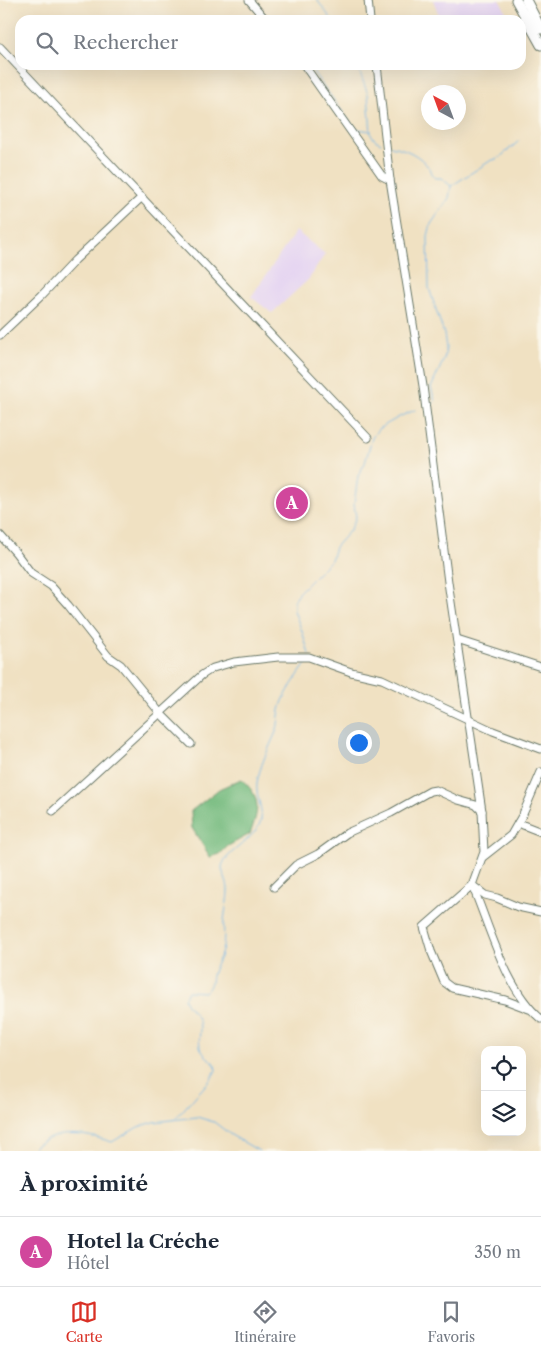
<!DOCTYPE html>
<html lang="fr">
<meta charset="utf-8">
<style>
:root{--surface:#fff;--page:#f6f6f7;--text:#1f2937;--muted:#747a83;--line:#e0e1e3;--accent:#d93025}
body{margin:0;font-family:"Libre Caslon Text",serif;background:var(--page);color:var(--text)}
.controls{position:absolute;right:15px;bottom:15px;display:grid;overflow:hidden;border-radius:10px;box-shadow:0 5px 20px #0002}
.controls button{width:45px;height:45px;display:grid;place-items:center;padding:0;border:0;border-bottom:1px solid var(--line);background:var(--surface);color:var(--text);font:25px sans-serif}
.compass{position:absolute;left:421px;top:85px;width:45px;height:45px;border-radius:50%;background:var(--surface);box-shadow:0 5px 20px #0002;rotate:319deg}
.you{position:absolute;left:358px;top:742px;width:18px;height:18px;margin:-12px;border:4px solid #fff;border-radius:50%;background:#1a73e8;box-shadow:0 0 0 8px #1a73e833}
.badge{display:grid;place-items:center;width:32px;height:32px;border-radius:50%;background:var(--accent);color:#fff;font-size:16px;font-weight:700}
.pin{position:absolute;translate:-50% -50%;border:2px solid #fff;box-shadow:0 1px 5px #0006}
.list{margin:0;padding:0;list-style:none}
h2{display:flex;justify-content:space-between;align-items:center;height:65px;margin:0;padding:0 20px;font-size:21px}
h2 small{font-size:16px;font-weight:400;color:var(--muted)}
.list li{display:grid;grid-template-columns:32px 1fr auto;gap:15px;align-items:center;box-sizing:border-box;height:70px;padding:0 20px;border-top:1px solid var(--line)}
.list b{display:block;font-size:19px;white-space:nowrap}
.list p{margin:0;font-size:16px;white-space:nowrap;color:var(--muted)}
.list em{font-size:16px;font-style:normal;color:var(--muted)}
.icon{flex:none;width:28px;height:28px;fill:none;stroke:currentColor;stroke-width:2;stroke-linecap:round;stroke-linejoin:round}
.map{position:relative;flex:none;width:541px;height:1151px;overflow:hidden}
.search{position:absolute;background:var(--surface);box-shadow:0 5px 20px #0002;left:15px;right:15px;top:15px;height:55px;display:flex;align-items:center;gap:12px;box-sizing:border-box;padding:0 18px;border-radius:15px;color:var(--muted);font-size:19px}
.sheet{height:135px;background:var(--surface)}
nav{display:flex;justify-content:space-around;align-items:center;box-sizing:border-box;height:70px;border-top:1px solid var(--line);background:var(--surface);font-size:14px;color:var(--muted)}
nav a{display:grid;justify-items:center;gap:2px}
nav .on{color:var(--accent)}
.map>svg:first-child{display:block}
.built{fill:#e4d3f2}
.forest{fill:#77bc80;stroke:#4b7c5a}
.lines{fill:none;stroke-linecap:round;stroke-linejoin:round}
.stream{stroke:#71b5e7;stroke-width:1}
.minor-casing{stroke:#687666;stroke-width:9}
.major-casing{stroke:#687666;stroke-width:11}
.minor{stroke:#fff;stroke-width:7}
.major{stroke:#fff;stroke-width:9}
</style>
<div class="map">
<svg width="541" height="1151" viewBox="0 0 541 1151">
<rect width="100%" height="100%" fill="#fbf7ec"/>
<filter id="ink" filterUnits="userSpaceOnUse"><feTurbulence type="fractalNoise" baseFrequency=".02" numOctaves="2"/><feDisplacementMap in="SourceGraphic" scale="10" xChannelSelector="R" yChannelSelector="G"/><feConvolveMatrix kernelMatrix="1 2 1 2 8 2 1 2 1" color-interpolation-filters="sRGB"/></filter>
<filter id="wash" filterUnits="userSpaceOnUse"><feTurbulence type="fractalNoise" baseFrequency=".0096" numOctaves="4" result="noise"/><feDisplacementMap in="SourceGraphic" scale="20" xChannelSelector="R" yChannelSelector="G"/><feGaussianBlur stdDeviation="1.12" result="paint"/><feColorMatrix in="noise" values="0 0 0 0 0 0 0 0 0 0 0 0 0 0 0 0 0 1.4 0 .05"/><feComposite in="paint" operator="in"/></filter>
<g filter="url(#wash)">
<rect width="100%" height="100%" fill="#f0e1c2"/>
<g class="built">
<path d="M433,0h67l6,12 -18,8h-47z"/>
<path d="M296,231l29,23 -16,25 -37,34 -21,-16z"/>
</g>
<path class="forest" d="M241,779c21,18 18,31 9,55l-22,12 -8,8 -10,3 -18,-29 -1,-17 28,-22z"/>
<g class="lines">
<g class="stream">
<path d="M317,0l15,20"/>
<path d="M265,14l6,6"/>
<path d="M357,65l11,29 3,40 4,6 6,3"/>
<path d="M313,72l40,54 4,3 14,2"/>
<path d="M391,146c15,3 29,9 38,22 2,5 2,7 6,10h6l10,8"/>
<path d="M432,405l3,-4 -4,-13 13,-29 2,-11 -2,-14 -15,-46 -1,-52 3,-12 18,-26 2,-12 39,-25 9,-3 20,-17"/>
<path d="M309,654l-6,-20 -9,-23v-9l4,-9 33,-33 4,-13 16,-18 5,-12 -2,-13 4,-28 7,-13 7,-25 6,-9 23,-13 14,-6"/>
<path d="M176,1118l35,-39 5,-9c-1,-11 -10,-11 -14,-19 -6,-10 1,-22 -4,-32 -3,-7 -11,-12 -14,-20l4,-8 17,1c6,-5 6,-10 7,-17 2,-8 8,-15 10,-24 3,-10 1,-21 2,-31 1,-9 4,-20 4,-30 0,-8 -5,-14 -6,-22 0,-14 31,-27 38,-45 5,-12 -5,-26 -3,-40 3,-18 12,-35 19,-51 3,-7 2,-14 4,-22 3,-15 19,-36 28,-49"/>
<path d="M30,1151c22,-23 54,-18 82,-9l26,-15 16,-5 43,-5 17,5 17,13 28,16"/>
</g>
</g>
</g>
<g filter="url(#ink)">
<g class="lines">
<g class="minor-casing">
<g id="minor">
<path d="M249,0l17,20"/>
<path d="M368,0l2,20"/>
<path d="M0,47l368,391"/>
<path d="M304,65l78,111 8,4"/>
<path d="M377,65l13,115 33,206 25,196 34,229 2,41 -12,33c18,42 33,104 69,134"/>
<path d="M0,335l42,-40 33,-35 67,-63"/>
<path d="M0,535l16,18 15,20 20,13 17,19 40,51 13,9 40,49 30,30"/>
<path d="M457,640l84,27"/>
<path d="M53,811l149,-136 11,-7 21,-6 44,-5h31l42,15 31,7 111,52 48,18"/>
<path d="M518,823l23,9"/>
<path d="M483,857l28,-22 12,-21 18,-42"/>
<path d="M274,887l22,-22 22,-11 29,-21 44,-20 39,-22 6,-1 22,10 18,5 6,6"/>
<path d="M529,1009l-24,-9 -53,-12 -8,-6 -13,-31 -7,-24 48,-42 13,10 12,3 21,9 23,5"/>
</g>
</g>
<g class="major-casing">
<g id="major">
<path d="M516,0l25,45"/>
<path d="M526,0l15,29"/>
</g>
</g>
<use href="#minor" class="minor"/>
<use href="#major" class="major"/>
</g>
</g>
</svg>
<div class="controls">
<button><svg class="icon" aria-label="locate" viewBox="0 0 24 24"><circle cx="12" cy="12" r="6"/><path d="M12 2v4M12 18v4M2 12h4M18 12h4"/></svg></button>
<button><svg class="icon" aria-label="layers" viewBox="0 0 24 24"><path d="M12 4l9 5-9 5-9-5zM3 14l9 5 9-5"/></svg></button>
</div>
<svg class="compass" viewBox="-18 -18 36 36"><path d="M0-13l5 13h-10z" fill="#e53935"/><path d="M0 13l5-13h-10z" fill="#747a83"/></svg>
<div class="you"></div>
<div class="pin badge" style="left:292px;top:503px;background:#d1479c">A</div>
<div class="search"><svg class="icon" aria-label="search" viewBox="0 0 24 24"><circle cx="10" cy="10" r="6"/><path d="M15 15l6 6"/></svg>Rechercher</div>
</div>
<section class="sheet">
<h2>À proximité<small></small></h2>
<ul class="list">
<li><span class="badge" style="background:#d1479c">A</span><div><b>Hotel la Créche</b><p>Hôtel</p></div><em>350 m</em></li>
</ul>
</section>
<nav>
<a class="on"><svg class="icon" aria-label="map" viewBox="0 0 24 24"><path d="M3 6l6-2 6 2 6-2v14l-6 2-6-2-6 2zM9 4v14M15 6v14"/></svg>Carte</a>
<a><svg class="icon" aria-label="directions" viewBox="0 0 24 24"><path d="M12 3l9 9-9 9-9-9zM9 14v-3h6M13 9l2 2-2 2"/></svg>Itinéraire</a>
<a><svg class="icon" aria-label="saved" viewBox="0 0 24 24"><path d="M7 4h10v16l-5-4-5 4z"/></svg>Favoris</a>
</nav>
